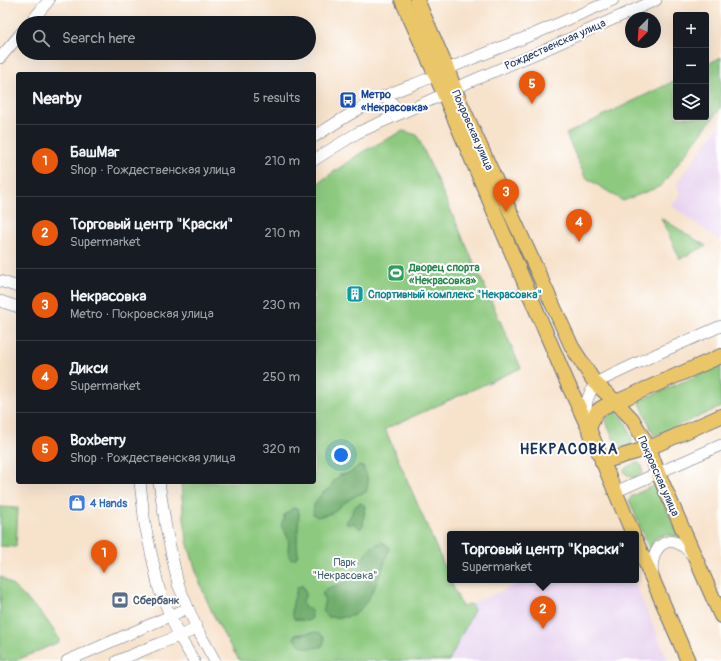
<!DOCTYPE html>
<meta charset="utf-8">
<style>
:root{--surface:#171b24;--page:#20242c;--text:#f1f3f6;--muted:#9ea1a6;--line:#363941;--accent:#ea580c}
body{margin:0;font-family:Pangolin,sans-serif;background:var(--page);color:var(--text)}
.controls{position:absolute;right:12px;top:12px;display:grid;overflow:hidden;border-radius:4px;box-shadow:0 4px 16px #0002}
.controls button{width:36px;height:36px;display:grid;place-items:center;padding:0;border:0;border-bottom:1px solid var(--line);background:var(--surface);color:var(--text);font:20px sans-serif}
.compass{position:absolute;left:625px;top:12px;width:36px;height:36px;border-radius:50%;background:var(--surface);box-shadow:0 4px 16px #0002;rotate:204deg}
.you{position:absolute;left:341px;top:455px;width:14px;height:14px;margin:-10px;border:3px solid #fff;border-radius:50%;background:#1a73e8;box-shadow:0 0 0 6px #1a73e833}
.badge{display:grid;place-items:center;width:26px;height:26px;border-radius:50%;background:var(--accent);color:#fff;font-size:13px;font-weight:700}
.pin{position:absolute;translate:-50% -33px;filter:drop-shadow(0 1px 2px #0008)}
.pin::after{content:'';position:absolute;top:21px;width:14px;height:12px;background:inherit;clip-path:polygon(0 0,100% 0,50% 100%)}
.popup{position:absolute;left:447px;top:531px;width:192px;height:52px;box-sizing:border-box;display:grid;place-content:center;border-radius:4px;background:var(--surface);filter:drop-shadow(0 1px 3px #0005);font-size:13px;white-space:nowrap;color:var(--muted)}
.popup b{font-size:15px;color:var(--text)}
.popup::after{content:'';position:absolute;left:50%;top:100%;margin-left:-8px;border:8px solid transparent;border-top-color:var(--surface)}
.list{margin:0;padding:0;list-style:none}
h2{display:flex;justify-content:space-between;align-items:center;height:52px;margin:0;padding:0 16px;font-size:17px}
h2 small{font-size:13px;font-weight:400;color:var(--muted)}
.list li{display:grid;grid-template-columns:26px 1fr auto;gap:12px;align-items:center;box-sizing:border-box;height:72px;padding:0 16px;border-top:1px solid var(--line)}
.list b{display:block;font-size:15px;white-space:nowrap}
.list p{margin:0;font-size:13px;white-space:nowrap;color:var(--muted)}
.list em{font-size:13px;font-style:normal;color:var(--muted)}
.icon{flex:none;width:22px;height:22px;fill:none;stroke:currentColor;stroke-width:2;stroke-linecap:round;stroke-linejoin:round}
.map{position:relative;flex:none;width:721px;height:661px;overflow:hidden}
.search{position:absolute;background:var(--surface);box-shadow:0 4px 16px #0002;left:16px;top:16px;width:300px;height:44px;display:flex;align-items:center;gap:10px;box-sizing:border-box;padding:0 14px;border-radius:22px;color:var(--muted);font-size:15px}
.panel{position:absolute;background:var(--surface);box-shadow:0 4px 16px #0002;left:16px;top:72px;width:300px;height:412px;border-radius:4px}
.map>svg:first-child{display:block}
.built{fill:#e7d2ef}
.green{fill:#8dc97f;stroke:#547c6e}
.forest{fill:#72ad6e;stroke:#466e66}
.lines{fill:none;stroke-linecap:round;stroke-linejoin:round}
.minor-casing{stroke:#686e84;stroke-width:12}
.major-casing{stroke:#686e84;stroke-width:16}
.minor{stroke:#fff;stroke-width:11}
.major{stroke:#ebc669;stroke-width:14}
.labels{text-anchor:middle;stroke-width:4;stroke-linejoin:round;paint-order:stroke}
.street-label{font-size:11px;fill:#1b2f5e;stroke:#fff}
.transit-label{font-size:11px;font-weight:bold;fill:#164399;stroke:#fff;text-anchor:start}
.leisure-label{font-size:11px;font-weight:bold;fill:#27864d;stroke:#fff;text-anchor:start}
.culture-label{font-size:11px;font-weight:bold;fill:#0d838f;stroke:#fff;text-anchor:start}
.shop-label{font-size:11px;font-weight:bold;fill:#366cbe;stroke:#fff;text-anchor:start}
.park-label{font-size:11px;fill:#3d5d68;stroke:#fff}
.service-label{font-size:11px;font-weight:bold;fill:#4e5e75;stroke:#fff;text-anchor:start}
.district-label{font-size:15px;font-weight:bold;letter-spacing:1px;fill:#1b2f5e;stroke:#fff}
</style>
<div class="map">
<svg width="721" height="661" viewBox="0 0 721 661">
<rect width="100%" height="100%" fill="#fff"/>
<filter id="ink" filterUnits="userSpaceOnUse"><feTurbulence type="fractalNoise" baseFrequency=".025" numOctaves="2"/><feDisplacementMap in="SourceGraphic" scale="8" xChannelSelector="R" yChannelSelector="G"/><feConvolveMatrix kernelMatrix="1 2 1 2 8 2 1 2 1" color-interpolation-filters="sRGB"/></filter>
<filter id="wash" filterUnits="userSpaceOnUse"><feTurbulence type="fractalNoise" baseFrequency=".012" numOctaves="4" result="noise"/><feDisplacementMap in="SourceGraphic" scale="16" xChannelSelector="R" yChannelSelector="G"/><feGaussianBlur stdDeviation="0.9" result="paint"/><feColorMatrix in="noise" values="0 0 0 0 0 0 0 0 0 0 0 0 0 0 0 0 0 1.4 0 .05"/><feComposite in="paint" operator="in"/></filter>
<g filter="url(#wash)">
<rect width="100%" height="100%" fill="#f7e2cb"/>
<g class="built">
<path d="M721,123v118h-1l-48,-35 8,-12 -4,-10z"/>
<path d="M527,580h107l34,81h-220l26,-50 -3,-7z"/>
</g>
<g class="green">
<path d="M721,57v50l-60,79 -38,15 -38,-24 -19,-43 110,-54v37h30v-52z"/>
<path d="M403,131l14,4 104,233 -136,61 77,178 9,-3 3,6 -25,51h-209c-21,-31 -37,-64 -47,-100 -2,-7 -5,-14 -6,-21 -3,-19 -5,-38 -6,-58h133v-296l48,-34z"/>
<path d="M661,218l45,28 -26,13z"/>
<path d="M721,365v42l-67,29 -15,-35z"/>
<path d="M612,412c13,-1 16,18 20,27v3l-3,5 -7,2 -5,-2 -10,-23 -1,-3 2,-5z"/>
<path d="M634,463h5l3,3 1,7 -6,4 -5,1 -7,-5 -1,-3 3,-3z"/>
<path d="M653,486l3,1 2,3 21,47c-15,-4 -26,-3 -29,14l-21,-51 3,-4z"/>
<path d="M0,507l18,1 -2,39 -16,-1z"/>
<path d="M0,576l13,10 29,28 17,24v4l-44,19h-15z"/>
</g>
<g class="forest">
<path d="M358,466l5,1c4,8 7,16 3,25l-9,3 -13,8 -12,10 -15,4 -4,-3 1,-9 7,-11 8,-5 5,-8 6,-6 10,-2z"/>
<path d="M361,503l4,3 -2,19 -3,4 -3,-3 -4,-3 -5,2 -2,-3c2,-3 5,-6 6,-9 2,-6 2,-7 9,-10z"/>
<path d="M293,508l5,1 1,5 -2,27 1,14 -3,4 -5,-1c-4,-8 0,-12 -2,-19 -1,-6 -6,-9 -7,-15l3,-4v-5z"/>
<path d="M382,542l5,3 2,4c-6,19 -17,52 -33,64 0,1 -4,3 -5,3 -2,1 -20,2 -22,1 -7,-2 -7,-11 -4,-16 -10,-16 16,-14 23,-20l1,-10 14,-13 7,-10z"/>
<path d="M302,585l4,9 -4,9 3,4c6,2 7,5 7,11l-4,3 -14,-2c-5,-10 1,-21 3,-31z"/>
<path d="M316,632l4,2 4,3v6l-3,4c-15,2 -16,3 -27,-8l1,-4z"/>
</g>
</g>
<g filter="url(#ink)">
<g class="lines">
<g class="minor-casing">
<g id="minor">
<path d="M30,23l19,-23"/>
<path d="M0,58l23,-27"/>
<path d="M383,96c11,5 15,12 7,22"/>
<path d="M314,137c23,-15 46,-30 71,-41 21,-10 43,-15 62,-27l87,-35 79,-34"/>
<path d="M314,160l43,-27 87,-39 11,-6 87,-37 114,-51"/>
<path d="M0,281l18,6"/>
<path d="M0,301l18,6"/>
<path d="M588,421c-4,-17 -1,-23 7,-38l64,-30 62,-27"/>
<path d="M140,482l5,43 14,64 20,47 15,25"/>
<path d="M159,482l7,46 12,56 19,45 18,32"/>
<path d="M615,492l106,-47"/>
<path d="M653,577c-5,-30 17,-50 39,-22"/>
<path d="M67,661l121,-53"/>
<path d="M117,661l41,-17 39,-15"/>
</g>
</g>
<g class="major-casing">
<g id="major">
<path d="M402,0l42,94 123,288 22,47 44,105"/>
<path d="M417,0l30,69 13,33 112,245 23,36 21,19 16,17 17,29 9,25 63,143"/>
<path d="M589,429c7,-19 8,-21 27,-27l105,-46"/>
<path d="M602,462l47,-14 72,-32"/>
<path d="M636,541l52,120"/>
</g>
</g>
<use href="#minor" class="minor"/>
<use href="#major" class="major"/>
</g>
</g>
<defs>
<g id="bus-square" transform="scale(0.9)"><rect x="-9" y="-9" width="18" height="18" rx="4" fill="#1a4fb4" stroke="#fff"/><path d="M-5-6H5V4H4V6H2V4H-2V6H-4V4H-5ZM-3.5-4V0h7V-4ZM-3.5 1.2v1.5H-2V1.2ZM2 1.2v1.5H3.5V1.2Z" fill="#fff"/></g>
<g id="stadium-square" transform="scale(0.9)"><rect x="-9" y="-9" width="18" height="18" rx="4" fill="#2e9e5b" stroke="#fff"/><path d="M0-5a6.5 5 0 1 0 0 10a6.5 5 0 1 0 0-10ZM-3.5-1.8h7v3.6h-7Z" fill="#fff"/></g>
<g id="building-square" transform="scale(0.9)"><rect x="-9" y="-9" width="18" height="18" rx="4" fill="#0f9aa8" stroke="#fff"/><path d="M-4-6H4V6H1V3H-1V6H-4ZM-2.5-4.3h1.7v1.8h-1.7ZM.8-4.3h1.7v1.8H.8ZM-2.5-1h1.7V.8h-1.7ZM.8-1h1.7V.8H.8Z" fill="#fff"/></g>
<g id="shop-square" transform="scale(0.9)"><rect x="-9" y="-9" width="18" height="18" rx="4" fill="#3f7fe0" stroke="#fff"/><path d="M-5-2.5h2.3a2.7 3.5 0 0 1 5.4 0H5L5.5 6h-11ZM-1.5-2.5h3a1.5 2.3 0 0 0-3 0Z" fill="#fff"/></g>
<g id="bank-square" transform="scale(0.9)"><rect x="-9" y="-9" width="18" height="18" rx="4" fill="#5c6f8a" stroke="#fff"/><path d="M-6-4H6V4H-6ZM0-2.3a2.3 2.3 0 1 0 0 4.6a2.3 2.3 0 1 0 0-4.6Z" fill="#fff"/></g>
</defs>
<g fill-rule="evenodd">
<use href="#bus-square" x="348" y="100"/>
<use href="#stadium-square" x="396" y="273"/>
<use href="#building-square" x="355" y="294"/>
<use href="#shop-square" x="77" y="503"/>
<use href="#bank-square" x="120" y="600"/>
</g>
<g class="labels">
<g class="street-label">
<text transform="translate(555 44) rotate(-24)" y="4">Рождественская улица</text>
<text transform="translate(473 130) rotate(66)" y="4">Покровская улица</text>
<text transform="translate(659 476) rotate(66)" y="4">Покровская улица</text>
</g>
<g class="transit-label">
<text x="361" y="98">Метро<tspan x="361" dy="13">«Некрасовка»</tspan></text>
</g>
<g class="leisure-label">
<text x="409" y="271">Дворец спорта<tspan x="409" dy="13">«Некрасовка»</tspan></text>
</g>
<g class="culture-label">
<text x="368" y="298">Спортивный комплекс "Некрасовка"</text>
</g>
<g class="shop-label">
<text x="90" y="507">4 Hands</text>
</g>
<g class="park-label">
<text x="345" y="566">Парк<tspan x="345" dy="13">"Некрасовка"</tspan></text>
</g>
<g class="service-label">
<text x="133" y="604">Сбербанк</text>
</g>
<g class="district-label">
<text x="569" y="454">НЕКРАСОВКА</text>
</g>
</g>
</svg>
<div class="controls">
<button>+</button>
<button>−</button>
<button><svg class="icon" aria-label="layers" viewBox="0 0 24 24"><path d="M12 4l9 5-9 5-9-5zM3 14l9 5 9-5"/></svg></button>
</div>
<svg class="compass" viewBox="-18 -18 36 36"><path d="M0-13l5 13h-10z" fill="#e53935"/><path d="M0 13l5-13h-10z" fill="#9ea1a6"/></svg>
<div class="you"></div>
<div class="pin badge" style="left:104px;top:573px">1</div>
<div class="pin badge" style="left:543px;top:629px">2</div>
<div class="popup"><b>Торговый центр &quot;Краски&quot;</b>Supermarket</div>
<div class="pin badge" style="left:506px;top:212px">3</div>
<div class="pin badge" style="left:579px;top:242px">4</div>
<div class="pin badge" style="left:532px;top:104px">5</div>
<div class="search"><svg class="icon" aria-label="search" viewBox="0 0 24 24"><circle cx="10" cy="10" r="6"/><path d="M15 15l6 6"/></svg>Search here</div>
<section class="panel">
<h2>Nearby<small>5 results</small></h2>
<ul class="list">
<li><span class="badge">1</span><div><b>БашМаг</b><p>Shop · Рождественская улица</p></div><em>210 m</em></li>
<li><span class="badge">2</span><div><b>Торговый центр &quot;Краски&quot;</b><p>Supermarket</p></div><em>210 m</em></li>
<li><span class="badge">3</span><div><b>Некрасовка</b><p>Metro · Покровская улица</p></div><em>230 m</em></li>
<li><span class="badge">4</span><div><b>Дикси</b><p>Supermarket</p></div><em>250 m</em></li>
<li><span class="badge">5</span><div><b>Boxberry</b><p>Shop · Рождественская улица</p></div><em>320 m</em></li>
</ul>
</section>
</div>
